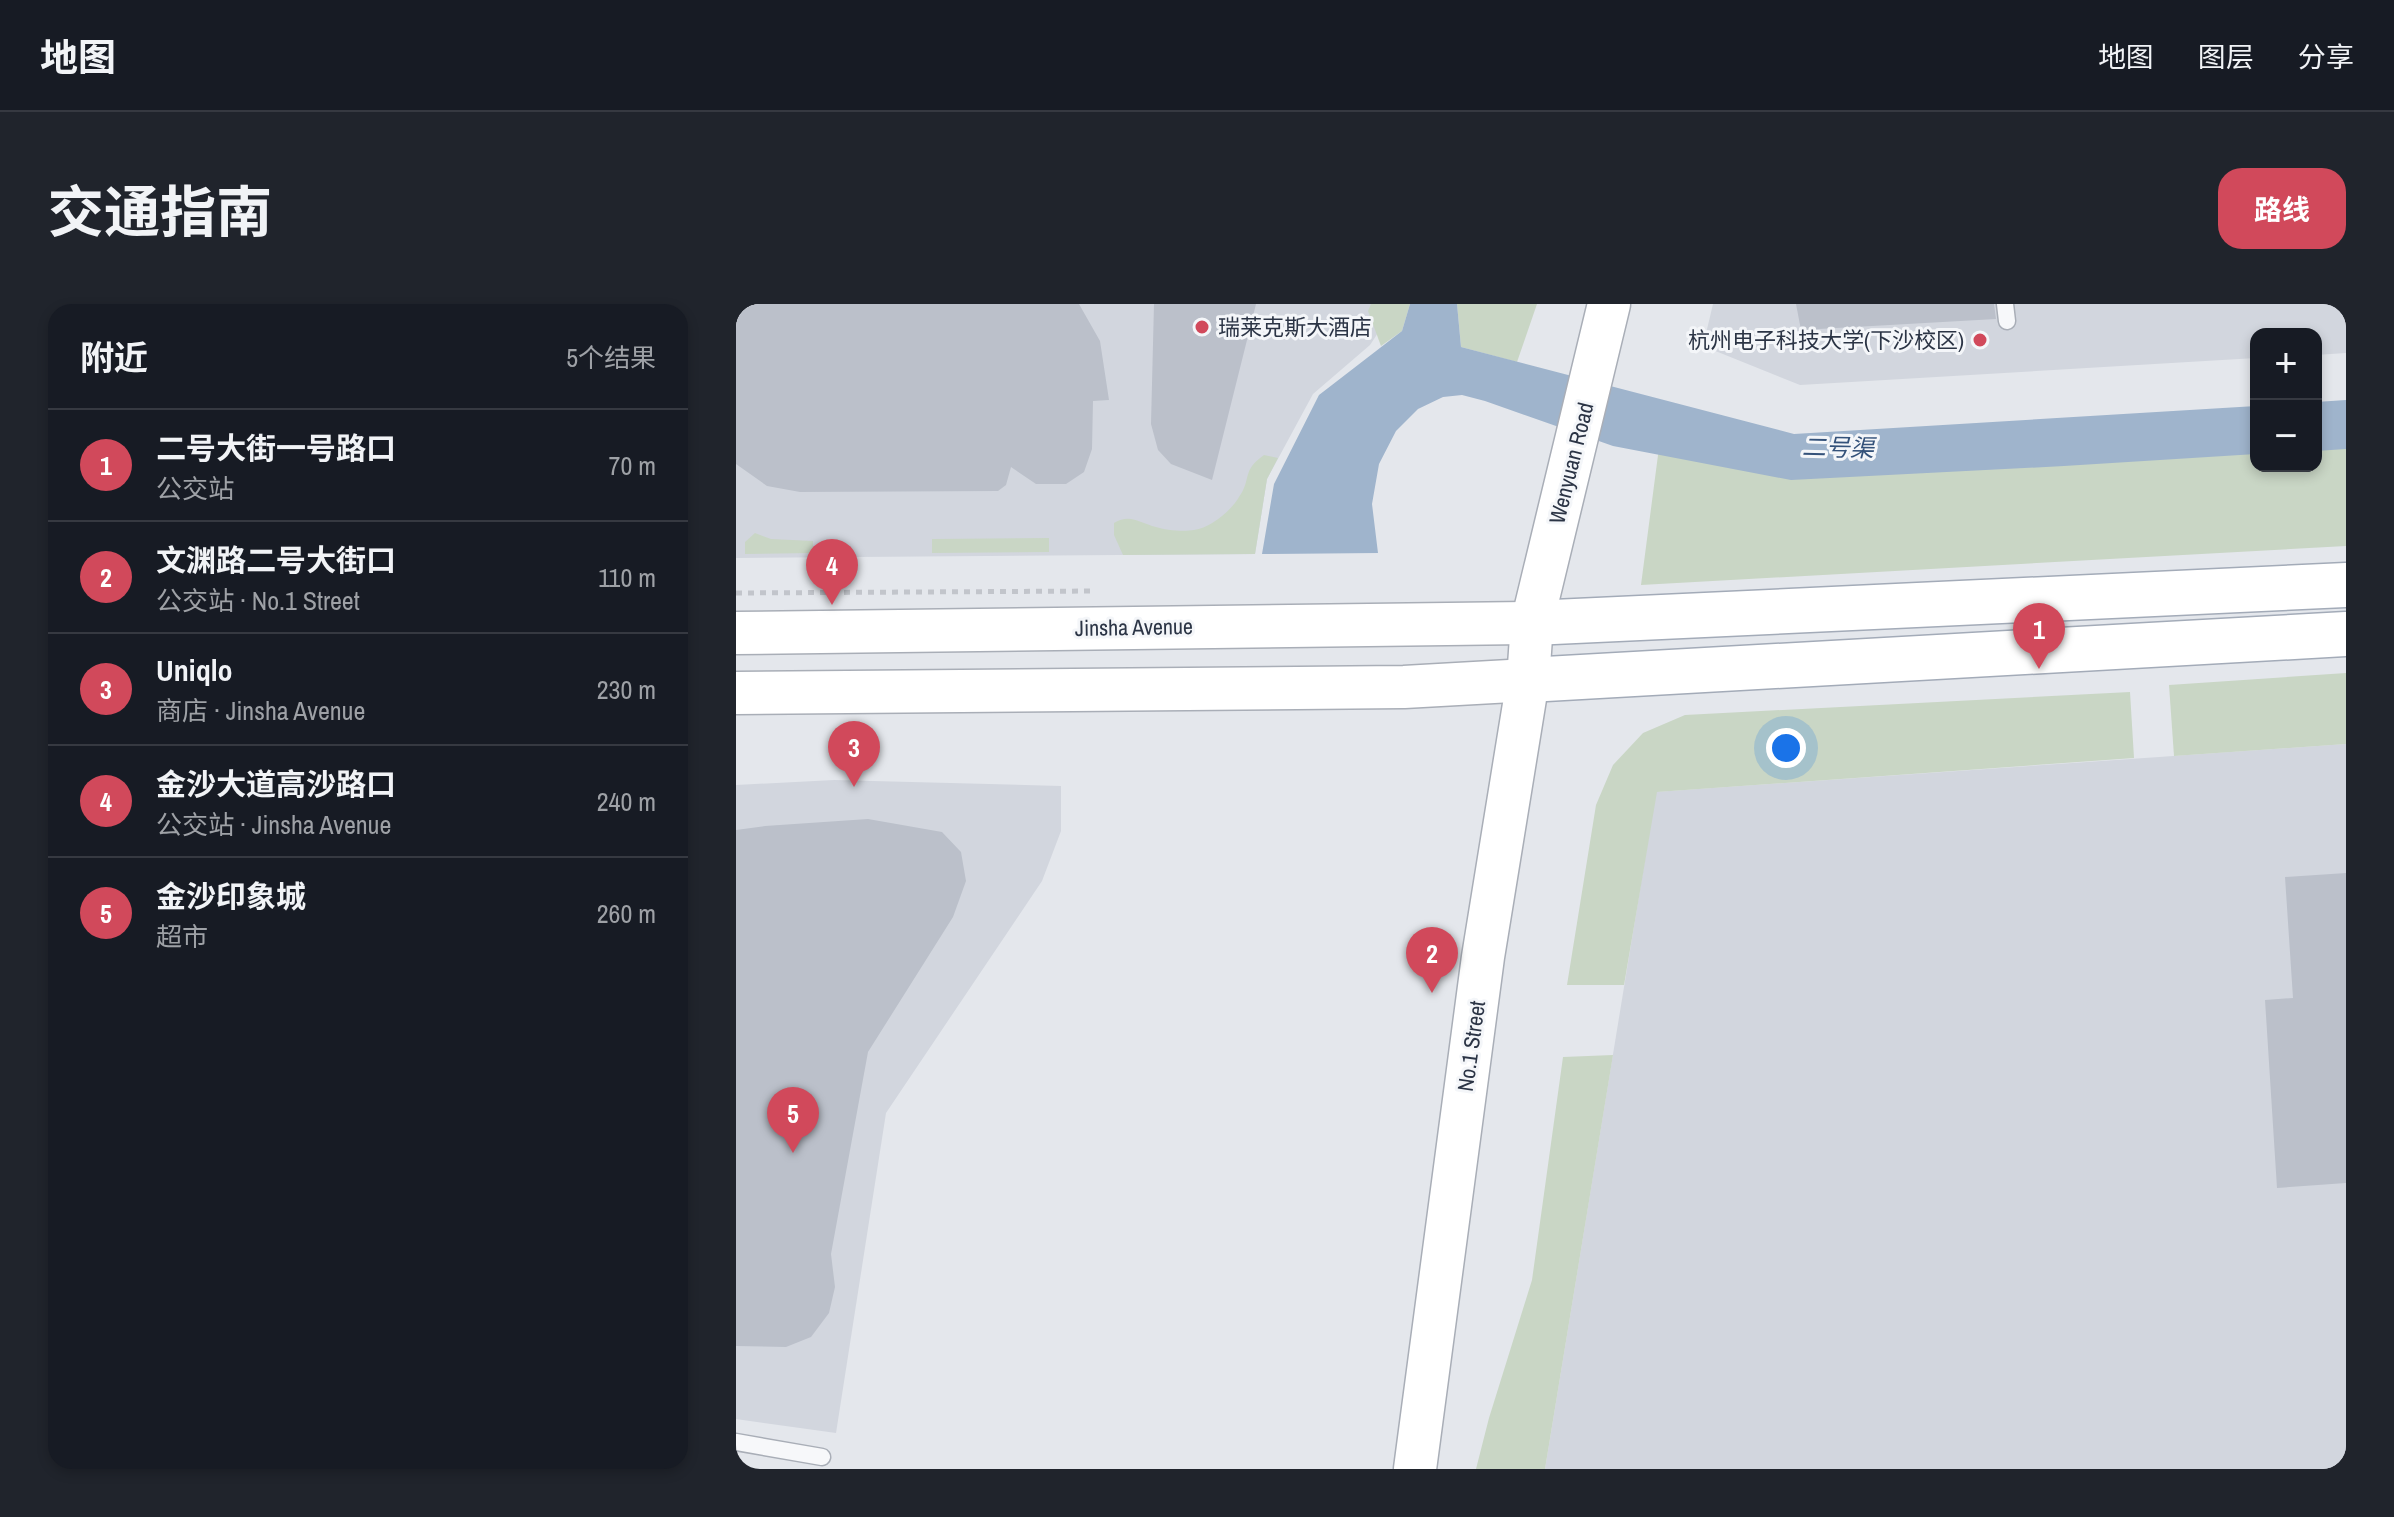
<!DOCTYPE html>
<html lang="zh">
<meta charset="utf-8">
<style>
:root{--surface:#171b24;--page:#20242c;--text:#f1f3f6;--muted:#9ea1a6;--line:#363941;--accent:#d1495b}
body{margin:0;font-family:"Archivo Narrow","Noto Sans SC",sans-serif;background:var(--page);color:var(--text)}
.controls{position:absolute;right:24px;top:24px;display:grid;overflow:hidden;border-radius:16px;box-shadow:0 4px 12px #0003}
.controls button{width:72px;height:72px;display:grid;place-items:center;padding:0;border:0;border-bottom:2px solid var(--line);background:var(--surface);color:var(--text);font:40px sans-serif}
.you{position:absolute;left:1050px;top:444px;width:28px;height:28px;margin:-20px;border:6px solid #fff;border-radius:50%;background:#1a73e8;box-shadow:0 0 0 12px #1a73e833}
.badge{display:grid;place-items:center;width:52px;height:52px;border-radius:50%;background:var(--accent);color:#fff;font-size:26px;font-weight:700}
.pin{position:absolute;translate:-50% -66px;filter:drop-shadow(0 2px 4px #0008)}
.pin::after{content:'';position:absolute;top:42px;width:28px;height:24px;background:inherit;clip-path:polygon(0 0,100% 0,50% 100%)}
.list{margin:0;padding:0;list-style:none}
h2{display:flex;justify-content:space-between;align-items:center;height:104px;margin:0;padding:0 32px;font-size:34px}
h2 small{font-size:26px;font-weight:400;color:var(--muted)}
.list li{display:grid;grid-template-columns:52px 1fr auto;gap:24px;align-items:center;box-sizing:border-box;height:112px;padding:0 32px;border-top:2px solid var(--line)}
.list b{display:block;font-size:30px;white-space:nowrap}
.list p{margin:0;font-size:26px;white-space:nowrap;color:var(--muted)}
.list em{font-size:26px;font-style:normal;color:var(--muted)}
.map{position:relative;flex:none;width:1610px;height:1165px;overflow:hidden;border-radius:24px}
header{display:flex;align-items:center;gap:48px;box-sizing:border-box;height:112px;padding:0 40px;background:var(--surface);border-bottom:2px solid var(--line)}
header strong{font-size:38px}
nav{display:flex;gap:44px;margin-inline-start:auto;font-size:28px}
.intro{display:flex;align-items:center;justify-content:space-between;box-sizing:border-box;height:192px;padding:0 48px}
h1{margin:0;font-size:56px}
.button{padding:20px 36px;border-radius:24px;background:var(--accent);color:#fff;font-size:28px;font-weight:700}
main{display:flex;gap:48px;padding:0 48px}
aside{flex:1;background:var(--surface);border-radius:24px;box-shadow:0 4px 12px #0003}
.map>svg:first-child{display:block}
.built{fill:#d2d6de}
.green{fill:#c9d6c5}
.water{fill:#9fb4cc}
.building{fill:#bbc0ca}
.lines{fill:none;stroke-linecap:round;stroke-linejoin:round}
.service-casing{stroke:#a9aeb7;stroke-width:19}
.secondary-casing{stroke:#a9aeb7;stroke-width:45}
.primary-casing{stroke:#a3abb8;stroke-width:47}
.path{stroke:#c2c5cb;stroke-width:5;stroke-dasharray:6 6;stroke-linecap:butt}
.service{stroke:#f7f8fa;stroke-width:16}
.secondary{stroke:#fff;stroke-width:42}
.primary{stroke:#fff;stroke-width:44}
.poi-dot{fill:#d1495b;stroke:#f4f6f9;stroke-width:3}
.labels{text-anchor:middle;stroke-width:6;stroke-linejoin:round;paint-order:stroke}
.poi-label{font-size:22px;fill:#2b3445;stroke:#f4f6f9;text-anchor:start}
.street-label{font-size:22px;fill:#2b3445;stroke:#f4f6f9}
.water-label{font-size:24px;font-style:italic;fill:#34527a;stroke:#f4f6f9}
</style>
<header>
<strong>地图</strong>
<nav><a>地图</a><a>图层</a><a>分享</a></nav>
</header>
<div class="intro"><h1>交通指南</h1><a class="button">路线</a></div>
<main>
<aside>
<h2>附近<small>5个结果</small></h2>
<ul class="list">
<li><span class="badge">1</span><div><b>二号大街一号路口</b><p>公交站</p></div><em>70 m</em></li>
<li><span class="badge">2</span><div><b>文渊路二号大街口</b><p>公交站 · No.1 Street</p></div><em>110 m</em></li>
<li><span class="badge">3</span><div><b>Uniqlo</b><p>商店 · Jinsha Avenue</p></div><em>230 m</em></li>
<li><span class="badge">4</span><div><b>金沙大道高沙路口</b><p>公交站 · Jinsha Avenue</p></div><em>240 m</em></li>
<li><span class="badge">5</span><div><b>金沙印象城</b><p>超市</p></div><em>260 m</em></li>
</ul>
</aside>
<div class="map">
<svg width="1610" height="1165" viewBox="0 0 1610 1165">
<rect width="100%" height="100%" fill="#e4e7ec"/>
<g class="built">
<path d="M0,0h661l-27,41 -57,49 -46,85 -12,75 -519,4z"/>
<path d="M977,0h633v49l-30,2v-21h-60v24l-456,27 -97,-39z"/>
<path d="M1610,440v725h-801l111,-677z"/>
<path d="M98,476l227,6v45l-19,50 -156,232 -50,320 -100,-14v-634z"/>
</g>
<g class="green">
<path d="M635,0h39l-8,27 -21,15 -13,-35z"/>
<path d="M721,0h80l-20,58 -56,-15z"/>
<path d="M927,113l128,30 465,-6v25h60v-29l30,-1v110l-705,39z"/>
<path d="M528,151l14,3 -11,21 -12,75 -132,1 -9,-20v-12c16,-10 26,0 42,4 9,3 27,5 38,3 16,-2 37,-19 45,-33 13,-18 2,-26 25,-42z"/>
<path d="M19,229l16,6 42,2v12l-68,1v-12z"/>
<path d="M313,234v14l-117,1v-14z"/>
<path d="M1610,369v71l-172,12 -5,-71z"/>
<path d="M1394,388l4,66 -477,34 -33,193h-57l29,-180 17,-40 30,-32 42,-18z"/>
<path d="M877,751l-68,414h-69l13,-51 43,-138 31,-223z"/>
</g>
<g class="water">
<path d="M674,0h47l4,43 333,87 462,-28v48l-192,12 -273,14 -178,-34 -128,-45 -23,-6 -19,2 -25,12 -22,22 -17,33 -7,40 6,49 -116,1 12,-70 45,-89 83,-64z"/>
<path d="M1610,96v49l-30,2v-49z"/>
</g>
<g class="building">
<path d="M0,0h343l21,37 9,59 -16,1 -1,48 -8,23 -18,12h-30l-25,-17 -5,18 -8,6 -198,1 -33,-6 -31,-22z"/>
<path d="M418,0h102l-44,176 -41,-16 -13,-14 -7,-26z"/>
<path d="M1060,0h198l2,15 -195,11z"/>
<path d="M132,515l74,13 19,20 5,29 -13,36 -85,135 -37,202 4,33 -6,26 -18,24 -25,10 -50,-1v-516l29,-4z"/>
<path d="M1610,569v310l-69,5 -12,-188 28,-2 -8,-121z"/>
</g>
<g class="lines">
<g class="service-casing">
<g id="service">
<path d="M1269,0l2,17"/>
<path d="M0,1138l86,15"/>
</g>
</g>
<g class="secondary-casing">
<g id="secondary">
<path d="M0,329l796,-10"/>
<path d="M0,389l668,-6 124,-7"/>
<path d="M679,1165l68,-512 45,-277 4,-57 77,-319"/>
</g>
</g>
<g class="primary-casing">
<g id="primary">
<path d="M796,319l814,-38"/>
<path d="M792,376l818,-46"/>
</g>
</g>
<path class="path" d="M0,289l360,-2"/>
<use href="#service" class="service"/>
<use href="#secondary" class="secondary"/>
<use href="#primary" class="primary"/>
</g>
<g class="poi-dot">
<circle cx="466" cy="23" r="8"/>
<circle cx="1244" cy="36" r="8"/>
</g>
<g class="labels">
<g class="poi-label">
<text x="482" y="31">瑞莱克斯大酒店</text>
<text x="1228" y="44" text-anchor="end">杭州电子科技大学(下沙校区)</text>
</g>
<g class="street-label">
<text transform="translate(835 159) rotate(-76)" y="8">Wenyuan Road</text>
<text transform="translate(398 323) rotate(-1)" y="8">Jinsha Avenue</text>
<text transform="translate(735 742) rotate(-82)" y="8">No.1 Street</text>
</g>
<g class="water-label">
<text transform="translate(1102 144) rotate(1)" y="8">二号渠</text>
</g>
</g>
</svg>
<div class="controls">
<button>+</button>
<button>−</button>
</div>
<div class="you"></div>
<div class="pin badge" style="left:1303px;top:365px">1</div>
<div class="pin badge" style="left:696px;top:689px">2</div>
<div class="pin badge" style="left:118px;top:483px">3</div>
<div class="pin badge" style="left:96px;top:301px">4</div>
<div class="pin badge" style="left:57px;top:849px">5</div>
</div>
</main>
